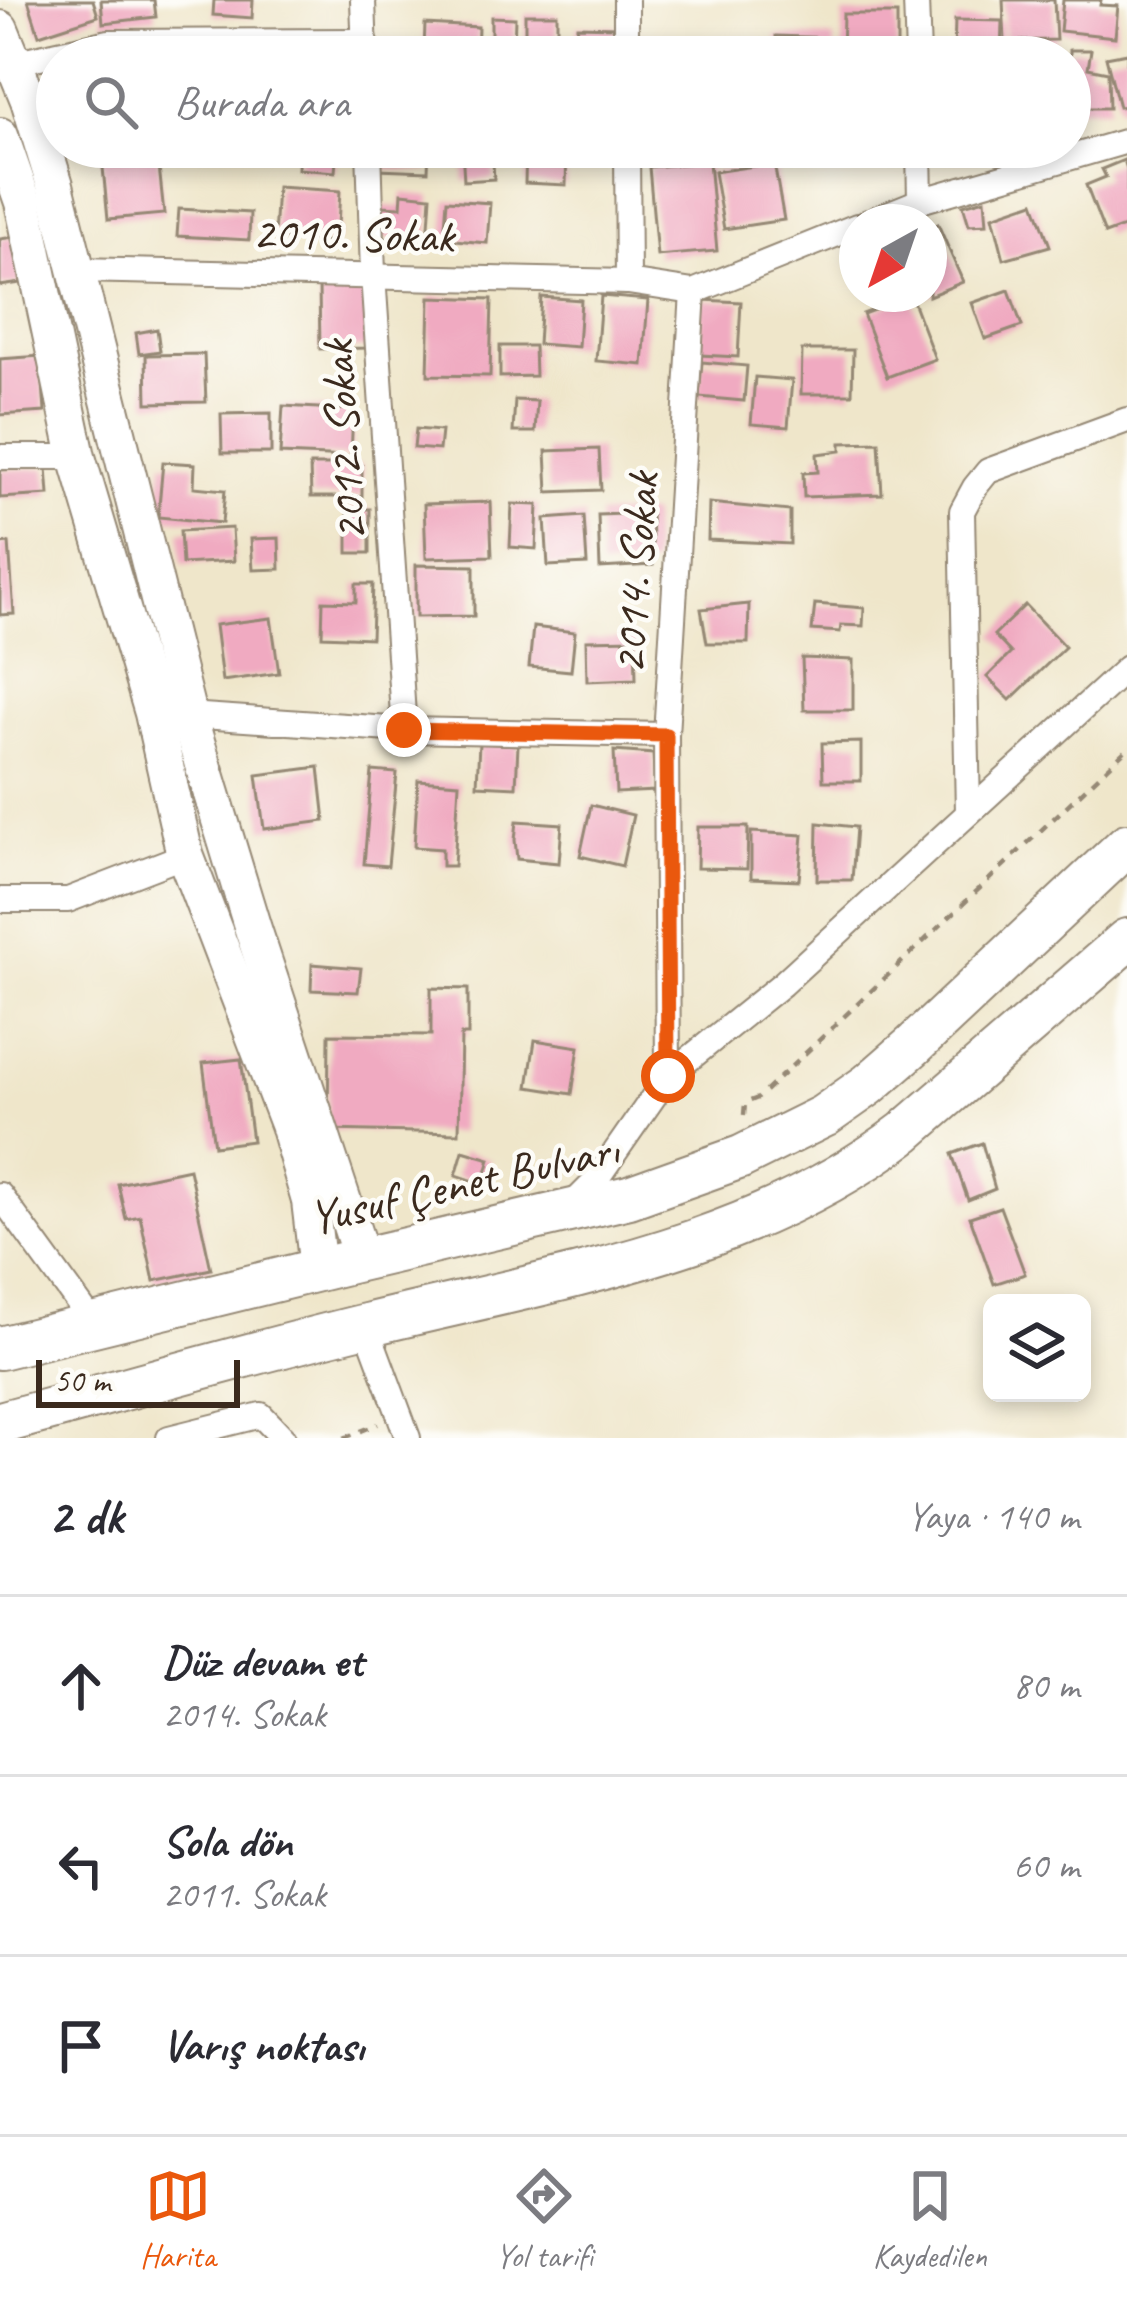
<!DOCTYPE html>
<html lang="tr">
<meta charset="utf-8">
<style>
:root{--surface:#fff;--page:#f2f2f3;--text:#2b2b33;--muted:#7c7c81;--line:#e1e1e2;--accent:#ea580c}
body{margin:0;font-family:Caveat,sans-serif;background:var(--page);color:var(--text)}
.controls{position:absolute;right:36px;bottom:36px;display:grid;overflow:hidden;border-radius:18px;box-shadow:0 6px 18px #0003}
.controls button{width:108px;height:108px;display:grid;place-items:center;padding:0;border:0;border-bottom:3px solid var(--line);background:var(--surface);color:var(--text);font:60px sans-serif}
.compass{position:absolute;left:839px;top:204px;width:108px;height:108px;border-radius:50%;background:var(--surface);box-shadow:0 6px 18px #0003;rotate:220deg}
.scale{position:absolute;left:36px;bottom:30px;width:204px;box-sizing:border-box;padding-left:12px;border:6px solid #3b2a1e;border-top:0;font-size:33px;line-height:42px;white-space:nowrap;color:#3b2a1e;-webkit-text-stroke:9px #fdfcf7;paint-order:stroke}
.stop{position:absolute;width:36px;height:36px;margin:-27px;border:9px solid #ea580c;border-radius:50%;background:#fff}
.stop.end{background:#ea580c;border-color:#fff;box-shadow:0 3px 12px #0008}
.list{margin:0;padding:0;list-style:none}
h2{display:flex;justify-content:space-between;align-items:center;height:156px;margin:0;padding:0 48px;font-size:51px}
h2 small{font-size:39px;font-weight:400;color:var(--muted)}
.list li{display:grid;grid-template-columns:78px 1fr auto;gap:36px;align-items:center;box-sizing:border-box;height:180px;padding:0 48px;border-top:3px solid var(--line)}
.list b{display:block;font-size:45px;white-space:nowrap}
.list p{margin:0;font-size:39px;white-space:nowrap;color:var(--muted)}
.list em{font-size:39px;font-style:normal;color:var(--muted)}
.icon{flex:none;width:66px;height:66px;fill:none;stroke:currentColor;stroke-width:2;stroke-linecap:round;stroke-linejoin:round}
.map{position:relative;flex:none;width:1127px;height:1438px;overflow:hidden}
.search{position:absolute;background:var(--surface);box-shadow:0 6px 18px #0003;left:36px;right:36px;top:36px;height:132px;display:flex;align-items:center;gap:30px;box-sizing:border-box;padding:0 42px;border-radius:66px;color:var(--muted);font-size:45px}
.sheet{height:696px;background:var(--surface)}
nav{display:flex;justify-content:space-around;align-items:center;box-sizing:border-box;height:168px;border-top:3px solid var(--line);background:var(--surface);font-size:33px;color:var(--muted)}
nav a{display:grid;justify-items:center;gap:6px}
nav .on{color:var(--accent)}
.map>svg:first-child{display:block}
.building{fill:#f0aac1}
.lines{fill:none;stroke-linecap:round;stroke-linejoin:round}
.minor-casing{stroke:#958874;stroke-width:28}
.secondary-casing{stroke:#958874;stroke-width:40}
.trunk-casing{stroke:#958874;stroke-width:46}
.path{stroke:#958874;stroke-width:4.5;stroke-dasharray:9 9;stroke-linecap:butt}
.minor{stroke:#fff;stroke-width:24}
.secondary{stroke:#fff;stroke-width:36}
.trunk{stroke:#fff;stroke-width:42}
.route{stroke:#ea580c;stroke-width:15}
.labels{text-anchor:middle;stroke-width:9;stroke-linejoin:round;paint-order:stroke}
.street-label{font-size:48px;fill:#3b2a1e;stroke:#fdfcf7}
</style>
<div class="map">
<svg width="1127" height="1438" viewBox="0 0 1127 1438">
<rect width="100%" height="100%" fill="#fdfcf7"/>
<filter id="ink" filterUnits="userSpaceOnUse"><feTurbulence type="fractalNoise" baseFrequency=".00833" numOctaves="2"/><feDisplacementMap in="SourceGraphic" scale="24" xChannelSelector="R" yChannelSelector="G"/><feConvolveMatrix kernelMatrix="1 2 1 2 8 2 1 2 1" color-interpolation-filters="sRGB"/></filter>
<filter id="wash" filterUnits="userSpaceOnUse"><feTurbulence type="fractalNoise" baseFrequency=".004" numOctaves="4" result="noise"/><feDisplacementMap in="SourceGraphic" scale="48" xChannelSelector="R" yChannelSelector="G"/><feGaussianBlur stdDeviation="2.7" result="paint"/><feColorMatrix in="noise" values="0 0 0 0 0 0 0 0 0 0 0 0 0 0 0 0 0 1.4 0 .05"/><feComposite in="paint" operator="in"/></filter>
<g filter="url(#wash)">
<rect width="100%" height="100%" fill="#efe6ca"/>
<g id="blocks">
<g class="building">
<path d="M28,0h65l5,16 -59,19z"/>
<path d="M101,0h53l2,17 -53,6z"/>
<path d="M214,0h39l-1,18 -39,-3z"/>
<path d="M1003,0h51l2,40 -51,1z"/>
<path d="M1063,0h38l-1,5 18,1 -3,31 -55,-6z"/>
<rect x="525" y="14" width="32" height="36"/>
<path d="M843,14h54v43h-55z"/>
<path d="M491,17l24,1 -1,28h-23z"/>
<path d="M955,20l47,1 -1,36 -47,-2z"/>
<path d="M425,24l53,3 -1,30h-22v-5l-31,-2z"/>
<path d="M577,26l39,1v30h-55v-8h15z"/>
<path d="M776,36l58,2v19h-58z"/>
<path d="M1070,50h21l-3,18 20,4 1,36h-39z"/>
<path d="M1127,53v53l-8,1 -13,-50z"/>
<path d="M101,147h56l7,67 -56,5z"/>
<path d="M299,147h38l-2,25 -37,-3z"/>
<path d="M378,147h51l-1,24 -50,-2z"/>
<path d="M462,147h30l2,32 -30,2z"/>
<path d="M551,147h16l-1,38 -41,-2 1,-33 25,1z"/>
<path d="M952,147h58l1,8 -58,5z"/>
<path d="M1124,160l3,9v57l-22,8 -19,-49 20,-8 -4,-8z"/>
<path d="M709,162l8,89 -60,5 -8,-89z"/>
<path d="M774,163l10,57 -60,9 -10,-57z"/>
<path d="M277,187l63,4 -3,51 -63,-5z"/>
<path d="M402,193l29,3 -3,45 -49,-4 3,-31 19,1z"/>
<path d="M985,199l2,25 -18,1 -6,-20z"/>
<path d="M447,200l43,3 -3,40 -43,-4z"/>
<path d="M1034,202l16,44 -46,13 -11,-43z"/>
<path d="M179,209l71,4 -1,27 -72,-4z"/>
<path d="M938,224l25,58 -34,14v-68z"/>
<path d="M14,237l7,46 -21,3v-47z"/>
<path d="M319,284h50l1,64 -50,1z"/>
<path d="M1009,290l13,36 -37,13 -13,-36z"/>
<path d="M601,296l47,4 -5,65 -47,-4z"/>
<path d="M911,296l24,63 -48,18 -24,-63z"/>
<path d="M430,297l62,2 -2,77 -62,-1z"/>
<path d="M541,297l40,3 -3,47 -40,-3z"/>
<path d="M702,300l39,2 -3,55 -38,-2z"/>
<path d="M157,329l3,22 -21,3 -3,-21z"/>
<path d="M500,346h34l1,30 -35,1z"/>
<path d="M802,350h51l-1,44h-51z"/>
<path d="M204,354l2,48 -59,1 -1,-48z"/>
<path d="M41,356l4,56 -45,3v-56z"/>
<path d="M702,362l45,4 -3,35 -45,-4z"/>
<path d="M755,377l37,3 -4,47 -37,-3z"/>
<path d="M515,400l22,1 -2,31h-22z"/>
<path d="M283,406l70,4 -2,47 -71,-3z"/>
<path d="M271,413v40h-49l-1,-39z"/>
<path d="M416,429l25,2 -2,19 -25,-2z"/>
<path d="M879,442l3,52 -78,3 -1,-24 15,-1 -1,-18 24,-3v-8z"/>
<path d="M599,449l2,41 -53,2 -2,-41z"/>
<path d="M163,462l32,2 -1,23 31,3 -3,33 -64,-6z"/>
<path d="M310,465h52v32h-51z"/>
<path d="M47,468l2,27 -49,3v-28z"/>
<path d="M490,502l2,54 -66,2 -2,-54z"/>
<path d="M709,503l81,8v33l-82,-4z"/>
<path d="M512,504l26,1 -2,44 -26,-2z"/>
<rect x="348" y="509" width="22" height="44"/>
<path d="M651,513l2,52 -53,3 -2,-53z"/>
<path d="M584,516l3,48 -39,2 -3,-47z"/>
<path d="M232,528l2,33 -52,3 -2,-33z"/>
<path d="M279,538l1,31 -27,1 -2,-31z"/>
<path d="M9,543l5,71 -14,1v-71z"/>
<path d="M416,565l58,1v50l-58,1z"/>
<path d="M356,584h17l-2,54 -49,-2 1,-35 33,1z"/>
<path d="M749,604l-1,39h-41l-6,-34z"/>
<path d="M815,604l49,4 -1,18 -22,-1 -1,7 -28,-2z"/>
<path d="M1025,605l40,42 -55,53 -23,-23 24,-24 -17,-18z"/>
<path d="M271,618l8,55 -57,8 -7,-56z"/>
<path d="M533,627l42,5 -4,39 -42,-4z"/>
<path d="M635,639l1,40 -49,2 -1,-41z"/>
<path d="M802,658l51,2v50h-49z"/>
<path d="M861,742v39h-38l-1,-38z"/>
<path d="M479,743l39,2 -2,42 -39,-2z"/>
<path d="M614,751l39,3 2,37 -39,2z"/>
<path d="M319,767l6,54 -61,8 -7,-54z"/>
<path d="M372,771l25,2 -9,93 -24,-2z"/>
<path d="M418,780l41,3 -5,83h-12v-17l-28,-2z"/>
<path d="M591,805l42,10 -11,51 -42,-10z"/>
<path d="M517,821l45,3 -3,39 -42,-4 -2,-19z"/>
<path d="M818,823l38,4 -4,53h-35z"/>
<path d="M698,827h50l-1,42 -50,-1z"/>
<path d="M751,832l52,3 -4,45 -48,-2z"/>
<path d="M312,964l49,4 -3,24 -47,-2z"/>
<path d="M431,988l37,1v46h-7l-2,98 -131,-3 1,-96 102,1z"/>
<path d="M535,1040l44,7 -7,47 -44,-7z"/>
<path d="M241,1059l11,82 -38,5 -11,-83z"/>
<path d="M982,1143l13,46 -27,11 -16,-46z"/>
<path d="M463,1151l27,8 -7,25 -27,-9z"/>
<path d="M189,1169l22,100 -57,12 -14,-65 -14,3 -8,-35z"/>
<path d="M1000,1207l25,67 -31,10 -24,-67z"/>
</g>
</g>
</g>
<g filter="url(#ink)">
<use href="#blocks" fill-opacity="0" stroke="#958874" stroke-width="3"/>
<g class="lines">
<g class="minor-casing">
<g id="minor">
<path d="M363,0l2,55"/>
<path d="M626,0v57"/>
<path d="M916,0l2,57"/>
<path d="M12,63l97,-21 256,-1"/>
<path d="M369,147l4,128 31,455"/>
<path d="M627,147l1,135"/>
<path d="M919,147l1,54"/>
<path d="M868,222l52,-21 207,-60"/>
<path d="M77,270l551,12 65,10 164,-66"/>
<path d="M0,457h77"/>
<path d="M188,715l216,15 262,5"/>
<path d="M968,813l-6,-302 13,-24 13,-16 139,-51"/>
<path d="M0,900h68l117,-45"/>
<path d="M668,1076l-2,-341 27,-443"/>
<path d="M0,1195l93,128"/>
<path d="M569,1208l24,-24 75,-108 114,-92 345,-316"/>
<path d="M366,1325l42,113"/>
<path d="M169,1438l92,-23 22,23"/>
</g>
</g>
<g class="secondary-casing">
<g id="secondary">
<path d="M0,29l29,71 26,85 133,530 65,214 109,330"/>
<path d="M0,136l23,66 54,255 76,256 32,142 103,269 22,77 8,68"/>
</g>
</g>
<g class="trunk-casing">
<g id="trunk">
<path d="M0,1348l350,-86 279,-65 112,-40 83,-41 44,-31 46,-40 213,-200"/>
<path d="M0,1423c123,-33 246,-69 370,-99 184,-45 380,-73 535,-192l222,-192"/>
</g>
</g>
<g class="path">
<path d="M744,1115l1,-12 13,-5 369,-349"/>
<path d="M344,1438l34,-14"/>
</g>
<use href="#minor" class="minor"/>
<use href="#secondary" class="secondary"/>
<use href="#trunk" class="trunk"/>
</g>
</g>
<g class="lines" filter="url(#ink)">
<path class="route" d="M404,730l262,5 2,341"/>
</g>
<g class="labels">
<g class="street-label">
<text transform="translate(353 233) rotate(1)" y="17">2010. Sokak</text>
<text transform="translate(342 441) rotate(-94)" y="17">2012. Sokak</text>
<text transform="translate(634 573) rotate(-86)" y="17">2014. Sokak</text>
<text transform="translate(463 1182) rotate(-13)" y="17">Yusuf Çenet Bulvarı</text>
</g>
</g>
</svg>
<div class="controls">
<button><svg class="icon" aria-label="layers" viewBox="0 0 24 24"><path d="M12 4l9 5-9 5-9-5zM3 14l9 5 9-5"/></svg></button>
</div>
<svg class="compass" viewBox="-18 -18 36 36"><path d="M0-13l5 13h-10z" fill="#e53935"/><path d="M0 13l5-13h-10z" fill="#7c7c81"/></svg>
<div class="scale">50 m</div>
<div class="stop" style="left:668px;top:1076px"></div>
<div class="stop end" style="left:404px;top:730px"></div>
<div class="search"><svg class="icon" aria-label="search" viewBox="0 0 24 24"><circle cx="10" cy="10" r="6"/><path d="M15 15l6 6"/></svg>Burada ara</div>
</div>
<section class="sheet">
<h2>2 dk<small>Yaya · 140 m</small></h2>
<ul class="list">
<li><svg class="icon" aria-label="ahead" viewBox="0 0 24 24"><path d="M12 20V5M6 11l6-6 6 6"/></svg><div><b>Düz devam et</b><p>2014. Sokak</p></div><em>80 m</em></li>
<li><svg class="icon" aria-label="left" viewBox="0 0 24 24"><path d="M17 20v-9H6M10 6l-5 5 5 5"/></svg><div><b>Sola dön</b><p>2011. Sokak</p></div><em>60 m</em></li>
<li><svg class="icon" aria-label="arrive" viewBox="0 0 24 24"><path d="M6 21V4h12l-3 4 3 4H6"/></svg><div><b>Varış noktası</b></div></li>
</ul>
</section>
<nav>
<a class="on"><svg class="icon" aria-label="map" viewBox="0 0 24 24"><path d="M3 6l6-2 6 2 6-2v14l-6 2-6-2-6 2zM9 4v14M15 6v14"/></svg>Harita</a>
<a><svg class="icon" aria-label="directions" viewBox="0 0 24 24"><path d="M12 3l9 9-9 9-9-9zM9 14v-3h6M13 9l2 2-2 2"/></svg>Yol tarifi</a>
<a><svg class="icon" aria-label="saved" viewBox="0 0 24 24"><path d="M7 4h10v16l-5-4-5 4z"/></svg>Kaydedilen</a>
</nav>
